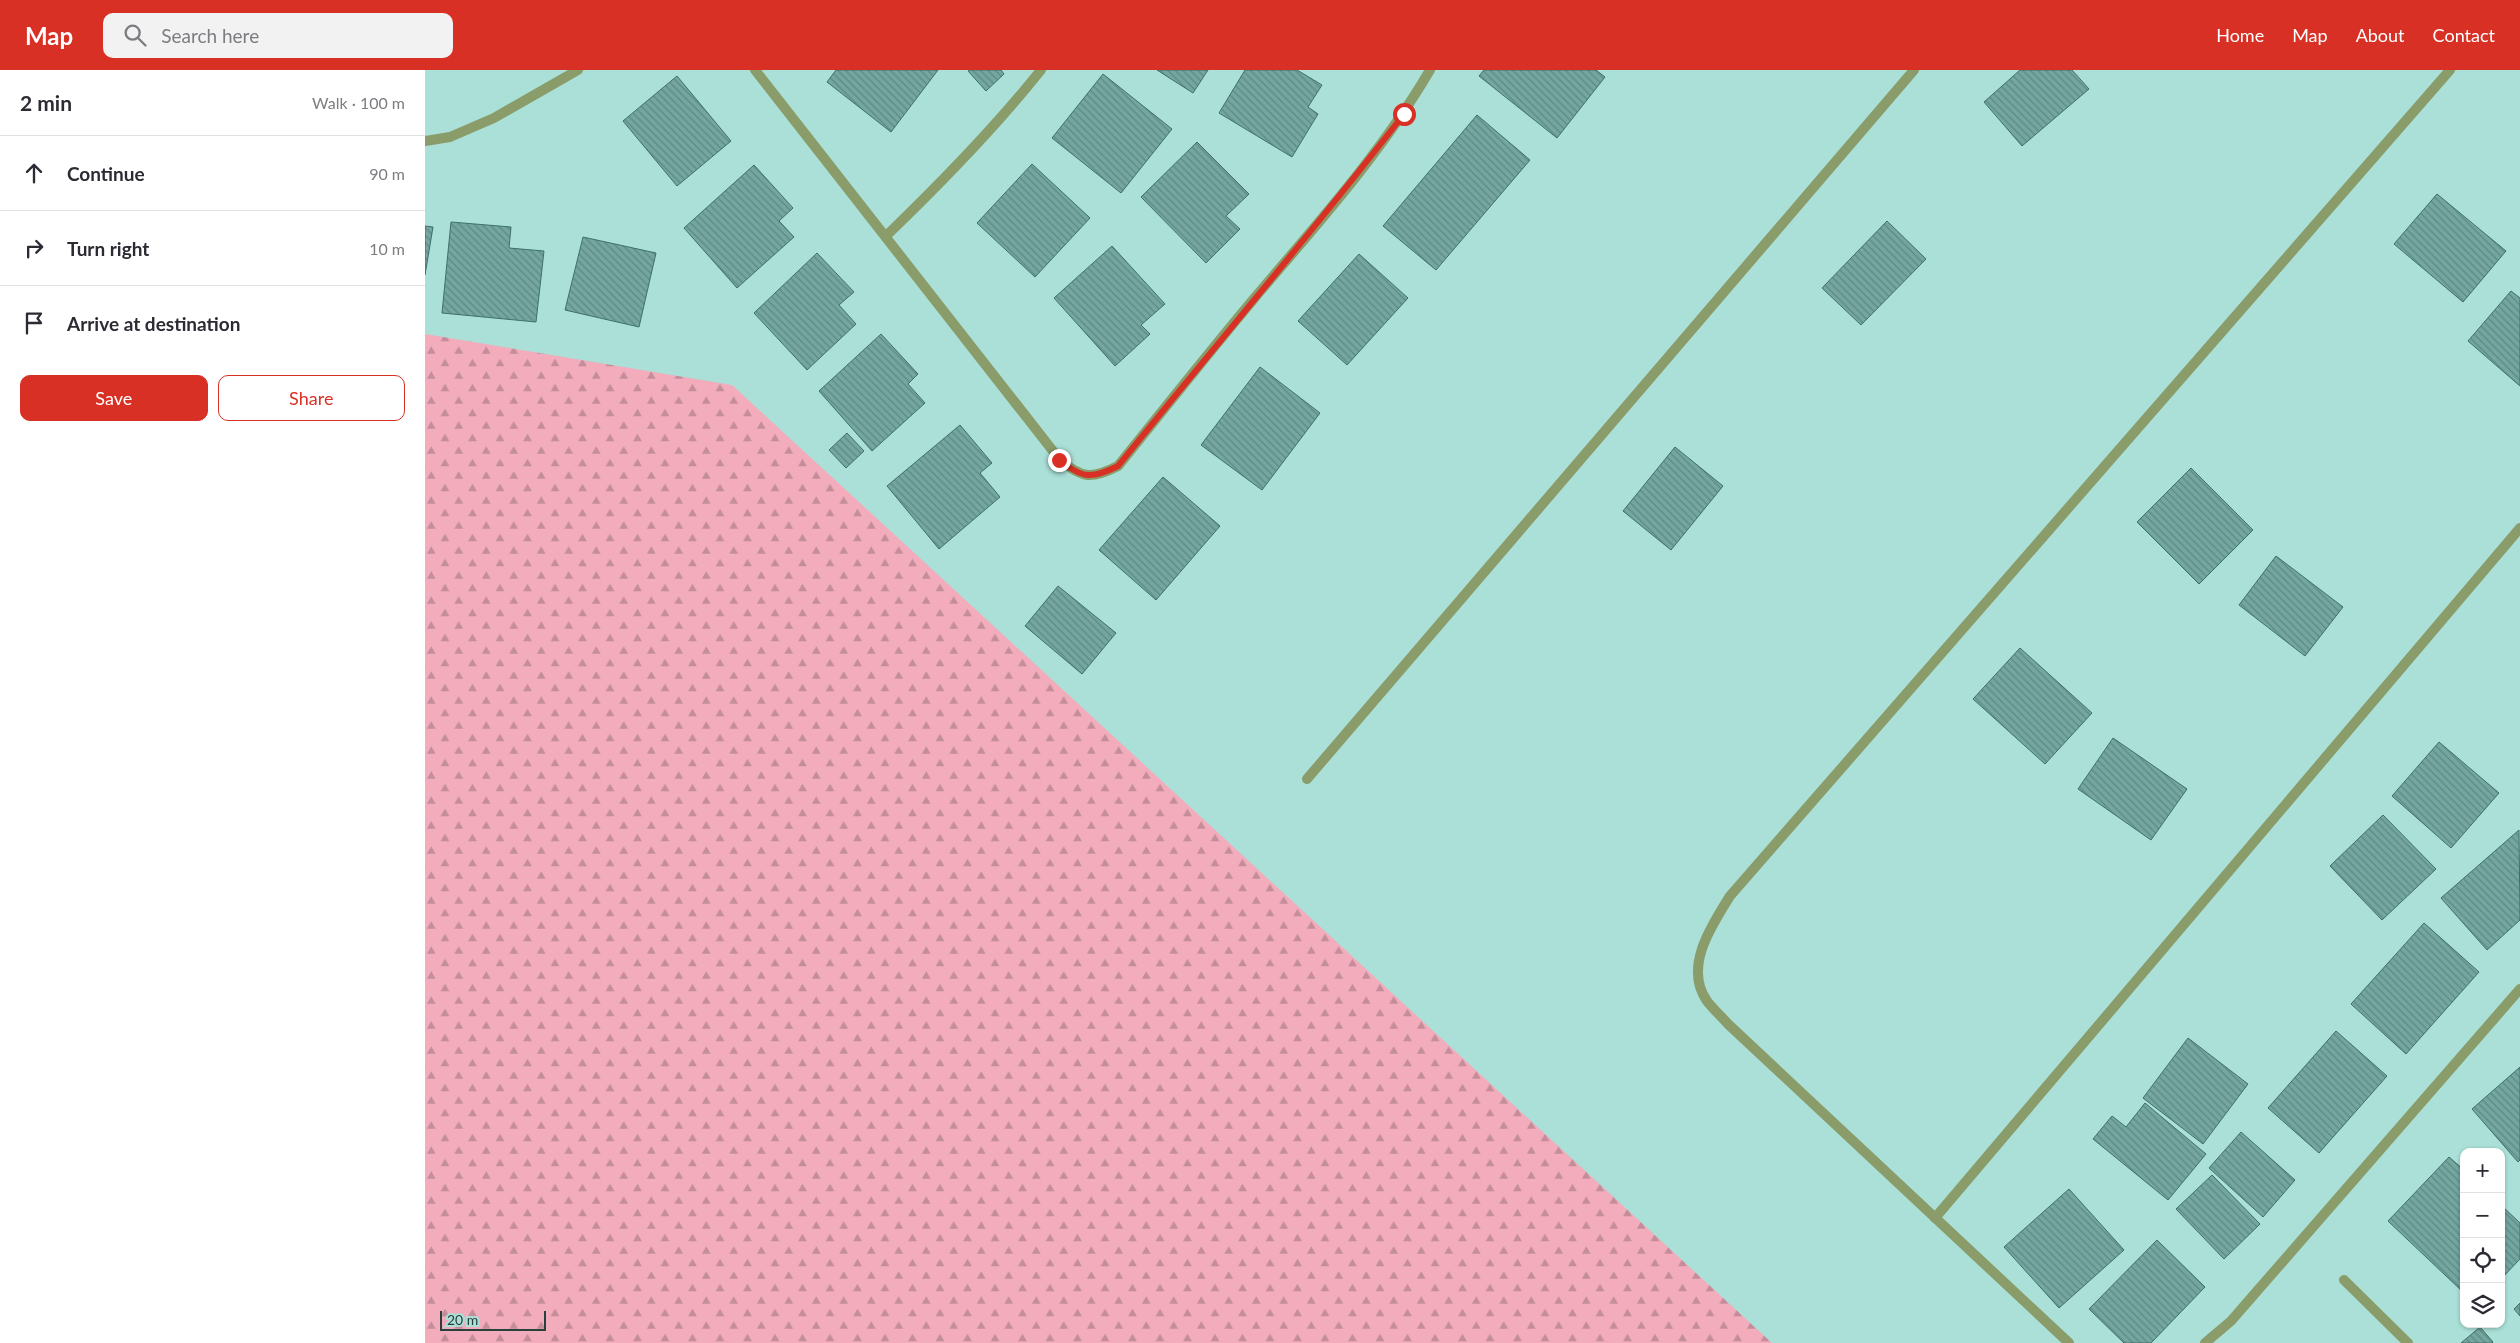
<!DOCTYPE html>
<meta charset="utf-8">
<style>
:root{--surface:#fff;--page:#f2f2f3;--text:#2b2b33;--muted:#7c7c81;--line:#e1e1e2;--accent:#d93025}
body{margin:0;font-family:Lato,sans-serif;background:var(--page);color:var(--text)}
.controls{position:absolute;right:15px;bottom:15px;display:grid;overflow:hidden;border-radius:10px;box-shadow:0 1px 4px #0004}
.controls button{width:45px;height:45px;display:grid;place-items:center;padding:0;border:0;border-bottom:1px solid var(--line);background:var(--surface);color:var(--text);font:25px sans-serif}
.scale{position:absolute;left:15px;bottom:12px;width:106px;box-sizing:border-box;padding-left:5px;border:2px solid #2a403d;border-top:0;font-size:14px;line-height:18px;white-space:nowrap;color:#2a403d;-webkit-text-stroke:4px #aae0d7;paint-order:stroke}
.stop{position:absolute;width:15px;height:15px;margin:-11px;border:4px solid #d93025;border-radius:50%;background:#fff}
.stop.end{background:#d93025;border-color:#fff;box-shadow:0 1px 5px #0008}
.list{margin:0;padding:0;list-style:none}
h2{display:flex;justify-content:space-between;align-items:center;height:65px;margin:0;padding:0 20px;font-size:21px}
h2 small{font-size:16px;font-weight:400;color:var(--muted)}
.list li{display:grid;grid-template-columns:32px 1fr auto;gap:15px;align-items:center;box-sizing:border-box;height:75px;padding:0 20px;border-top:1px solid var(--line)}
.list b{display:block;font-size:19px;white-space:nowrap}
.list em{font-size:16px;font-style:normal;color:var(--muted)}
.actions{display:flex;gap:10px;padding:15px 20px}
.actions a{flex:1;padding:11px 0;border:1px solid var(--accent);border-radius:10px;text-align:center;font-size:18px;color:var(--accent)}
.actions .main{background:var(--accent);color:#fff}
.icon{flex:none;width:28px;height:28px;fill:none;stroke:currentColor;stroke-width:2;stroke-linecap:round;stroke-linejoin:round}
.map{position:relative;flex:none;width:2095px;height:1273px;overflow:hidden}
header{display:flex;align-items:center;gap:30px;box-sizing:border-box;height:70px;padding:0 25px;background:var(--accent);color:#fff}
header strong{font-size:24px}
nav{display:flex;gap:28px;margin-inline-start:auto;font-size:18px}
.search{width:350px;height:45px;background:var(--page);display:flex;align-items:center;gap:12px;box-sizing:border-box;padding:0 18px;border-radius:10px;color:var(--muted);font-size:19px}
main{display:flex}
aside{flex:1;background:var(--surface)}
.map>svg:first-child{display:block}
.forest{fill:url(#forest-firs)}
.building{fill:url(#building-back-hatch);stroke:#3e706a}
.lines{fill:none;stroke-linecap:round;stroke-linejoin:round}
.service{stroke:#8a9c6a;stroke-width:10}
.minor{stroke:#8a9c6a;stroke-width:10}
.route{stroke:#d93025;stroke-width:6}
</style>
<header>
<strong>Map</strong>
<div class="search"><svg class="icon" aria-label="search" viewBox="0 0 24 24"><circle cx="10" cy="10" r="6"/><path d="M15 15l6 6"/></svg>Search here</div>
<nav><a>Home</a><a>Map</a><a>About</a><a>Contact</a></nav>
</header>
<main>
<aside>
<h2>2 min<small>Walk · 100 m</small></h2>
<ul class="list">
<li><svg class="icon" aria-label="ahead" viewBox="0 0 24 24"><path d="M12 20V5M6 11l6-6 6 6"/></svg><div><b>Continue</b></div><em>90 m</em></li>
<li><svg class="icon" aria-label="right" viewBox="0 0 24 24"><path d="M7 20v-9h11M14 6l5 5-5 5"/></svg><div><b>Turn right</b></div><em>10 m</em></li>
<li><svg class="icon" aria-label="arrive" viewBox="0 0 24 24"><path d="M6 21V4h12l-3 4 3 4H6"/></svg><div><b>Arrive at destination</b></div></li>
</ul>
<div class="actions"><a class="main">Save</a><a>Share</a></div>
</aside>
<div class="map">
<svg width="2095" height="1273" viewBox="0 0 2095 1273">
<defs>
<pattern id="forest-firs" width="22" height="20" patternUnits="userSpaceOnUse" patternTransform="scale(1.25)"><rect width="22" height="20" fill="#f2acbb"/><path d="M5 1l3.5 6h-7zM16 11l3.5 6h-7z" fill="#c48d99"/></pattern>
<pattern id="building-back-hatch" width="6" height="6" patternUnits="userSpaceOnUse" patternTransform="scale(1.25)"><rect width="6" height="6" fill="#73a79f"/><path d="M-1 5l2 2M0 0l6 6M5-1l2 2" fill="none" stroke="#5f8983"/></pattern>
</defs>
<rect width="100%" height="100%" fill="#aae0d7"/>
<path class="forest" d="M0,264l307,51 1040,958h-1347z"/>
<g class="building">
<path d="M411,0h102l-47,62 -64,-50z"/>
<path d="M545,0h31l3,4 -18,17 -18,-20z"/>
<path d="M732,0h51l-15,23z"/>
<path d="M820,0h52l25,15 -14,22 10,7 -26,43 -73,-44z"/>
<path d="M1059,0h112l9,7 -48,61 -78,-62z"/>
<path d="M1595,0h52l17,19 -67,57 -38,-44z"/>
<path d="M678,4l69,55 -51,64 -69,-55z"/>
<path d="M252,6l54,65 -54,45 -54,-65z"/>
<path d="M1052,45l53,45 -94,110 -53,-44z"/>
<path d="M772,72l52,52 -23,22 14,13 -34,34 -65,-66z"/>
<path d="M607,94l58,54 -55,59 -58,-54z"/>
<path d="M329,95l39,43 -14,13 15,16 -57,51 -53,-60z"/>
<path d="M2012,124l69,57 -43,51 -69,-58z"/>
<path d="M1462,151l39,38 -65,66 -39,-37z"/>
<path d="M26,152l60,5 -2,21 35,3 -8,71 -94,-9z"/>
<path d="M0,156l8,1 -8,48z"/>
<path d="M158,167l73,16 -17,74 -74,-17z"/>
<path d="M687,176l53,58 -24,21 9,9 -35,32 -61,-68z"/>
<path d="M392,183l37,39 -15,13 17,19 -49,46 -53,-57z"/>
<path d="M934,184l49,44 -61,67 -49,-44z"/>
<path d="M2086,221l9,7v88l-52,-45z"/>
<path d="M456,264l37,40 -10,10 17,19 -53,48 -53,-60z"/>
<path d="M835,297l60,46 -58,77 -61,-45z"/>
<path d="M535,355l32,38 -12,10 20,24 -61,52 -52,-63z"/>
<path d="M422,363l17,18 -18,17 -17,-18z"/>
<path d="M1250,377l48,39 -52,64 -48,-39z"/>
<path d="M1766,398l62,62 -54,54 -62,-62z"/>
<path d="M738,407l57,49 -64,74 -57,-50z"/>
<path d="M1851,486l67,51 -38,49 -66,-51z"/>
<path d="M633,516l58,47 -34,41 -57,-48z"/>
<path d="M1595,578l72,65 -47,51 -72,-65z"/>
<path d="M1688,668l74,51 -36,51 -73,-51z"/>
<path d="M2014,672l60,51 -48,55 -59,-52z"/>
<path d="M1958,745l53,54 -54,51 -52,-54z"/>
<path d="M2094,760l1,90 -33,30 -46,-52z"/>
<path d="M1999,853l55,49 -73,82 -55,-50z"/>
<path d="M1911,961l51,45 -68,77 -51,-45z"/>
<path d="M1763,968l60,46 -45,60 -60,-46z"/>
<path d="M2095,997v93l-2,2 -46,-53z"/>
<path d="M1720,1033l61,51 -38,46 -75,-61 19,-23 14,11z"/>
<path d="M1816,1062l54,48 -32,37 -54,-49z"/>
<path d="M2024,1087l15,13v123l-76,-72z"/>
<path d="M1787,1105l48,49 -36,35 -48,-50z"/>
<path d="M1644,1119l55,61 -65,58 -55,-61z"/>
<path d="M2076,1135l19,18v36l-19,20z"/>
<path d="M1732,1170l48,47 -54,56h-27l-35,-34z"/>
<path d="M2095,1233v13l-6,-7z"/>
<path d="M2055,1257l13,15 -1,1h-31z"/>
</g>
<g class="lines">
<path class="service" d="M1919,1210l64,63"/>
<g class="minor">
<path d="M330,0l305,390c23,19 32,19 58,6 46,-57 92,-115 139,-171 61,-72 125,-143 173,-225"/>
<path d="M0,71l25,-4 44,-19 84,-48"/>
<path d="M461,166c55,-53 107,-106 155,-166"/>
<path d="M882,709l607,-709"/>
<path d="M1510,1148l585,-690"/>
<path d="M1644,1273l-341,-319c-7,-8 -15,-15 -21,-23 -24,-34 5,-76 23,-105l720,-826"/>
<path d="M1780,1273l26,-22 289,-332"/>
</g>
</g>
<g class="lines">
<path class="route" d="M634,390c24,19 33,19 59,6 95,-118 194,-233 286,-352"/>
</g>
</svg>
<div class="controls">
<button>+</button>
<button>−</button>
<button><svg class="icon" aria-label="locate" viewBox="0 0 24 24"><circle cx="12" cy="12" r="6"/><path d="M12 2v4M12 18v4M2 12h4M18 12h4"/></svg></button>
<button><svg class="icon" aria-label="layers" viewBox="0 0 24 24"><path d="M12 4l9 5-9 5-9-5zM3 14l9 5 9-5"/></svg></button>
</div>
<div class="scale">20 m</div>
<div class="stop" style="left:979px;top:44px"></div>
<div class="stop end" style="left:634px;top:390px"></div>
</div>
</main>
